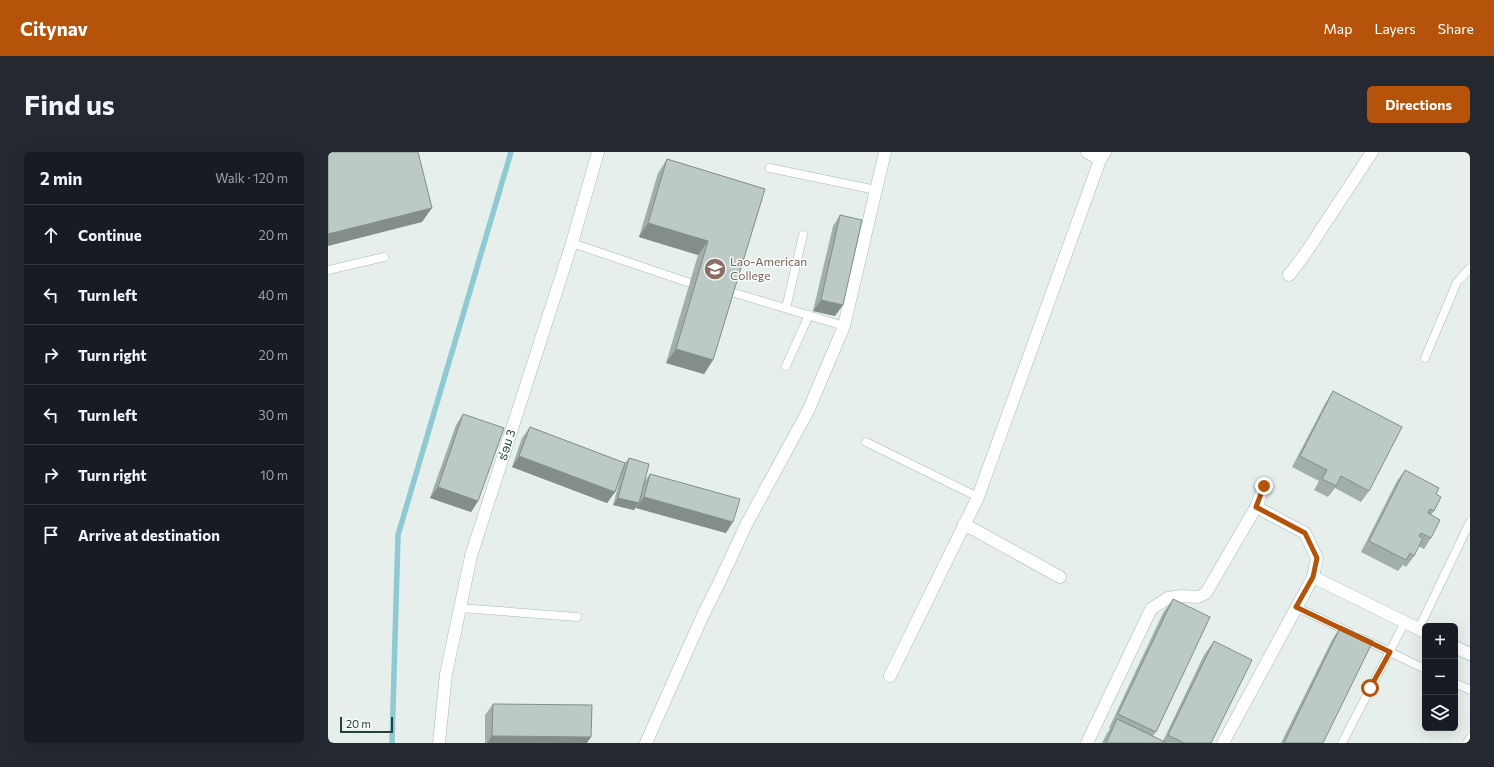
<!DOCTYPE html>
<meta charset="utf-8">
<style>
:root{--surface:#171b24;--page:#242831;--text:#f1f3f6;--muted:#9ea1a6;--line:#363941;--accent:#b45309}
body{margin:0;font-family:Commissioner,"Noto Sans Lao",sans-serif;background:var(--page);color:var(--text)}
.controls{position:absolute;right:12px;bottom:12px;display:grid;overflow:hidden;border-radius:6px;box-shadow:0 4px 16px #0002}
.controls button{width:36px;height:36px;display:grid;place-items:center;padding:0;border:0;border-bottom:1px solid var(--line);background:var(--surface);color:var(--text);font:20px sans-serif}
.scale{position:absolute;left:12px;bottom:10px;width:53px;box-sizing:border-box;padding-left:4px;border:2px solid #24423a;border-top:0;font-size:11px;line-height:14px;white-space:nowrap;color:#24423a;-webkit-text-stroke:3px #f7fbf9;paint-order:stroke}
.stop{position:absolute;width:12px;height:12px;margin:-9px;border:3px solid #b45309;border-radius:50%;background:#fff}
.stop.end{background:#b45309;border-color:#fff;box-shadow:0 1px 4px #0008}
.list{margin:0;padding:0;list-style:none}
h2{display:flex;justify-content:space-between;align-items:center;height:52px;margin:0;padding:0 16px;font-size:17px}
h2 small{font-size:13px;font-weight:400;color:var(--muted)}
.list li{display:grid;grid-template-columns:26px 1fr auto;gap:12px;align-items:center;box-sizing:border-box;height:60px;padding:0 16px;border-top:1px solid var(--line)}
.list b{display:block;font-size:15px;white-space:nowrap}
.list em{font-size:13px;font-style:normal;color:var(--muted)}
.icon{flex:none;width:22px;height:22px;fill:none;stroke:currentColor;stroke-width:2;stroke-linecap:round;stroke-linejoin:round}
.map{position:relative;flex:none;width:1142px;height:591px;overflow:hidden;border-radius:6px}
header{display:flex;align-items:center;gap:24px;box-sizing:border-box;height:56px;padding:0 20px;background:var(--accent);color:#fff}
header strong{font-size:19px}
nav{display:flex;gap:22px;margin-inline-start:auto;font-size:14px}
.intro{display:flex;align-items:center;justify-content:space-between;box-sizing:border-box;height:96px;padding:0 24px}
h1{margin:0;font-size:28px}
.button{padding:10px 18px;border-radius:6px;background:var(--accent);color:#fff;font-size:14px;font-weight:700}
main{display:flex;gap:24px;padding:0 24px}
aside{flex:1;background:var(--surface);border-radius:6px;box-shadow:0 4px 16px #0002}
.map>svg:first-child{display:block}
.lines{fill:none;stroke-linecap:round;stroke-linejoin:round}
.stream{stroke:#8ec9d4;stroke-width:5.5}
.lane-casing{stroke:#a8b8b2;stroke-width:9}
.street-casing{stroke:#a8b8b2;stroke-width:13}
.secondary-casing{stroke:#a4bbb3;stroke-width:13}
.lane{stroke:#fff;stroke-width:8}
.street{stroke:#fff;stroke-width:12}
.secondary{stroke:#fff;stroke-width:12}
.wall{fill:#a1aea9}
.shaded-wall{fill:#838d89}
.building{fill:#bbcac4;stroke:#838d89}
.route{stroke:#b45309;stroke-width:5}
.labels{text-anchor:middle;stroke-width:3;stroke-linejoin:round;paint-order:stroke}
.education-label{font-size:12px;fill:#785e54;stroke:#f7fbf9;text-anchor:start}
.street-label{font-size:12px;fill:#24423a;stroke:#f7fbf9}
</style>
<header>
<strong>Citynav</strong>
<nav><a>Map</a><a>Layers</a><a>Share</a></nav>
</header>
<div class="intro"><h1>Find us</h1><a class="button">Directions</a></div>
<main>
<aside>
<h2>2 min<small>Walk · 120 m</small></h2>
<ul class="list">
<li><svg class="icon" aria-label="ahead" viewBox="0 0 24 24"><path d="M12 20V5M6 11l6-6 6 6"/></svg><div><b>Continue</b></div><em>20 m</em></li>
<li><svg class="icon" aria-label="left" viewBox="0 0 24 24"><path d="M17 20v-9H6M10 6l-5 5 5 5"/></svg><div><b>Turn left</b></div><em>40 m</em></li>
<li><svg class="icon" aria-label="right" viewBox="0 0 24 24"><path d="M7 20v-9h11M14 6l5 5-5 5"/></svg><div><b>Turn right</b></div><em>20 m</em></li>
<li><svg class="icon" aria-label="left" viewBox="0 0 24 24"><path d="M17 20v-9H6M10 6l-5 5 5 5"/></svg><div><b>Turn left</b></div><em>30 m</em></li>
<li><svg class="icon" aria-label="right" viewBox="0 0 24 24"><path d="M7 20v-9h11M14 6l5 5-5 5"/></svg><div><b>Turn right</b></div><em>10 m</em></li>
<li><svg class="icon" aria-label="arrive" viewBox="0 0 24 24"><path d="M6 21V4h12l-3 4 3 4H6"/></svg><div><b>Arrive at destination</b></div></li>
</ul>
</aside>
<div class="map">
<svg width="1142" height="591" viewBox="0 0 1142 591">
<rect width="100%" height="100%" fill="#e6efeb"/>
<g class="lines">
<path class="stream" d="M64,591l6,-208 113,-383"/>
<g class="lane-casing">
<g id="lane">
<path d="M442,16l106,22"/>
<path d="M244,91l118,40"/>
<path d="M0,118l56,-13"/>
<path d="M400,139l116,35"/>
<path d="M458,156l17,-73"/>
<path d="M1097,206l32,-76 13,-14"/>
<path d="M458,214l23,-51"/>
<path d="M538,290l112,55"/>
<path d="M968,455l53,25"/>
<path d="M132,456l117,9"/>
<path d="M1091,476l51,-106"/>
<path d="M1035,487l62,30"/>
<path d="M1127,531l15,7"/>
<path d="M1014,591l63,-121"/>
<path d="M1139,591l3,-5"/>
</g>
</g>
<g class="street-casing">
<g id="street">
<path d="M759,0l13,8"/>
<path d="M961,123l16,-21 67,-102"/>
<path d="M636,372l96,53"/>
<path d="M985,425l112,55"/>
<path d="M1127,495l15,7"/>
<path d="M562,524l88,-179 122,-337 5,-8"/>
<path d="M318,591l57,-128 17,-34 27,-58 61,-112 36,-85 41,-174"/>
<path d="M759,591l64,-134 17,-11 13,-2 17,1 8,-4 50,-86 8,-21"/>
<path d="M895,591l90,-166 4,-19 -12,-25 -49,-26"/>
</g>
</g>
<g class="secondary-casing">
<path id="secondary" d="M111,591l7,-69 25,-118 101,-313 26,-91"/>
</g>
<use href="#lane" class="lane"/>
<use href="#street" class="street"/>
<use href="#secondary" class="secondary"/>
</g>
<g class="wall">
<path d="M339,7l98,30 -52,171 -9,14 -38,-11 32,-108 -59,-18 19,-64z"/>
<path d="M512,63l-5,101 -22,-5 20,-85z"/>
<path d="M1005,239l36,100 -8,11 -26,-14 -7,9 -14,-7 5,-9 -27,-14 34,-65z"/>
<path d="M135,262l15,87 -7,11 -41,-14 26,-73z"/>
<path d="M202,275l95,36 4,-5 15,24 6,-8 76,59 -90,-25 1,-2 -3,4 -21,-5 8,-30 -6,17 -8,11 -95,-36 10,-29z"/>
<path d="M1077,318l31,24 -2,17 -3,4v23l-7,11 -6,-3 -4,10 -8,11 -3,-2 -5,6 -37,-19 36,-71z"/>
<path d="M845,447l-17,133 -3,4 10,5 41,-86 10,-14 -3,102h-109l5,-10 3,-4 -1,-1 54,-115z"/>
<path d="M1013,474l-18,117h-42l51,-103z"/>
<path d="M165,552l94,39h-102v-28z"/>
</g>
<g class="shaded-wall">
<path d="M104,56l-10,14 -94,24v-12z"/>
<path d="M320,71l60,18 -10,14 -59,-18z"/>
<path d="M493,148l22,5 -8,11 -22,-5z"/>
<path d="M348,197l37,11 -9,14 -38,-11z"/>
<path d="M191,304l96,36 -8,11 -95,-36z"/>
<path d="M110,335l40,14 -7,11 -41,-14z"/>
<path d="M316,345l89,25 -7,11 -90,-25z"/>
<path d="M290,346l21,5 -5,7 -21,-5z"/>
<path d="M164,584l99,1 -4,6h-100z"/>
</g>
<g class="building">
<path d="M0,0h90l14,56 -104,26z"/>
<path d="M339,7l98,30 -52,171 -37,-11 32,-108 -60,-18z"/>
<path d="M512,63l22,5 -19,85 -22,-5z"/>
<path d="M1005,239l69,36 -33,64 -28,-15 -5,10 -14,-7 5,-9 -27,-14z"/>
<path d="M135,262l41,14 -26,73 -40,-14z"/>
<path d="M202,275l95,36 -10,29 -96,-36z"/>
<path d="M301,306l20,6 -10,39 -21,-5z"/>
<path d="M1077,318l34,18 -3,6 5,3 -7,14 -4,-2 -2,4 12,7 -9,18 -10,-5 -2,3 4,2 -9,18 -4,-3 -4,7 -37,-19z"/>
<path d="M322,322l90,25 -7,23 -89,-25z"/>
<path d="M845,447l37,18 -54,115 -38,-18z"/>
<path d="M1013,474l32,15 -50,102h-39z"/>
<path d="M886,489l38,19 -41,83h-27l-16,-8z"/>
<path d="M165,552l99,1 -1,32 -99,-1z"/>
<path d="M789,567l50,24h-61z"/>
</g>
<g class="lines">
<path class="route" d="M936,334l-8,21 49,26 12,25 -4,19 -17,30 94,45 -20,36"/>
</g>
<defs>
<g id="school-disc" transform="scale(1.15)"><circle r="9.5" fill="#8d6e63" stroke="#f7fbf9"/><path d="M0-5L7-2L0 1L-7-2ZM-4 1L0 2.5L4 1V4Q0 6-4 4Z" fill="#fff"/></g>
</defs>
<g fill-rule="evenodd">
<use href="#school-disc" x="387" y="117"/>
</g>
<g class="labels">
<g class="education-label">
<text x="402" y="114">Lao-American<tspan x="402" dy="14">College</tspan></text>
</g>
<g class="street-label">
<text transform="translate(179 293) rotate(-72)" y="4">ຮ່ອມ 3</text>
</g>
</g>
</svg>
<div class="controls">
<button>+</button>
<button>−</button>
<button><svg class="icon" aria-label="layers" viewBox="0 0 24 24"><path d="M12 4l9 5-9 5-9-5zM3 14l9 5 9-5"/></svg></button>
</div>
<div class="scale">20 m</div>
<div class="stop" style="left:1042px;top:536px"></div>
<div class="stop end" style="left:936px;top:334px"></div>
</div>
</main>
